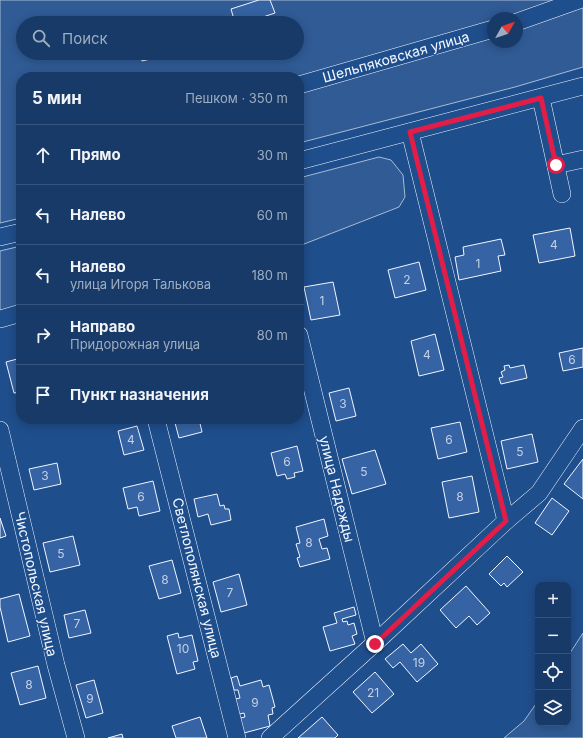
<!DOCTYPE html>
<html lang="ru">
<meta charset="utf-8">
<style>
:root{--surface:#173a69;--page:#20416f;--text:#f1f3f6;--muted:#9eadc0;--line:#36547d}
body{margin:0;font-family:Inter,sans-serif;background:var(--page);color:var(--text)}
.controls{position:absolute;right:12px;bottom:12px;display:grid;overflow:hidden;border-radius:8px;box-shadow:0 2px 10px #0003}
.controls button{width:36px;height:36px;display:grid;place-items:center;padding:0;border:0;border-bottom:1px solid var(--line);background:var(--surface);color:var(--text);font:20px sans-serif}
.compass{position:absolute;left:487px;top:12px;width:36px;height:36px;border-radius:50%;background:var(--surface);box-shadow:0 2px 10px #0003;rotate:50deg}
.stop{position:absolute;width:12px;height:12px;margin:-9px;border:3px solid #e11d48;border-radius:50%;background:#fff}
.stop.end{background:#e11d48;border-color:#fff;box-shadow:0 1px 4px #0008}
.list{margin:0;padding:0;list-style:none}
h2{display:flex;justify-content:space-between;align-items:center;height:52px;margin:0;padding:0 16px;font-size:17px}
h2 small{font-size:13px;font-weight:400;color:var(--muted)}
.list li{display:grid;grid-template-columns:26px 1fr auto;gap:12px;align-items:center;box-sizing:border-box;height:60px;padding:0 16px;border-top:1px solid var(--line)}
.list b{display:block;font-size:15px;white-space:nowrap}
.list p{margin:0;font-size:13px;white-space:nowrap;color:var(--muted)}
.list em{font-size:13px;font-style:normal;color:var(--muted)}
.icon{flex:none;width:22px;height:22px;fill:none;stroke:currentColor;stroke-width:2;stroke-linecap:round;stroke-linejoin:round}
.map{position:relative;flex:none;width:583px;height:738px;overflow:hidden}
.search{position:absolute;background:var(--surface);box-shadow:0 2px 10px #0003;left:16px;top:16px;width:288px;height:44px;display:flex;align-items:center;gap:10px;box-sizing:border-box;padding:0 14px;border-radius:22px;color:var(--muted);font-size:15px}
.panel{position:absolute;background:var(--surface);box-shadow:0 2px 10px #0003;left:16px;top:72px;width:288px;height:352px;border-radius:16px}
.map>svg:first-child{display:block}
.built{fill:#305b95;stroke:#a8bbd7;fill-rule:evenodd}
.building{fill:#3563a3;stroke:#f2f6ff}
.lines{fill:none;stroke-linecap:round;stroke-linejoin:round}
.minor-casing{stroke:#f2f6ff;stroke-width:18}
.minor{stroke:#1f4e8c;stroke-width:17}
.route{stroke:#e11d48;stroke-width:5}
.labels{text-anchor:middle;stroke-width:3;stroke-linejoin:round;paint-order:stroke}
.number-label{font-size:12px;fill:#c3d1e8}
.street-label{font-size:14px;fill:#f2f6ff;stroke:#1f4e8c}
</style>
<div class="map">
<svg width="583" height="738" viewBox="0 0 583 738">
<rect width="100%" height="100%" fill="#1f4e8c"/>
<g class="built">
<path d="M0,0h583v67l-68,20 -216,56v-66h-278v141l-21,5zM493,18h24v24h-24zM23,23h274v30h-274z"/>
<path d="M379,157l12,3 12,15 2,22 -6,10 -100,39v-68z"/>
<path d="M21,246v62l-21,5v-62z"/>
<path d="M583,633v105h-79l20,-17 14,-20v22h30v-67z"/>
</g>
<g class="building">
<path d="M259,0h11l5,13 -15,5 2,5h-27l-4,-14z"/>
<path d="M140,53h27v2l-25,6z"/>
<path d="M570,228l5,28 -36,7 -6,-28z"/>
<path d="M501,239l4,16 -7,1 3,15 -42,9 -4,-23 9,-2 -1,-8z"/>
<path d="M419,262l7,28 -31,8 -7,-28z"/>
<path d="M333,282l7,33 -29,5 -7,-33z"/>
<path d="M435,334l9,36 -25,6 -8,-35z"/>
<path d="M583,348v19l-20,4 -4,-18z"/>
<path d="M21,358v34l-7,1 -8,-31z"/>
<path d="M509,365l1,3 14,-3 3,13 -26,6 -2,-6 4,-1 -2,-5 4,-2 -1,-4z"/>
<path d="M349,388l7,28 -20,5 -7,-28z"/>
<path d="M174,419h25l3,13 -23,6z"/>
<path d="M460,422l7,30 -29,7 -7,-31z"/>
<path d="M137,426l7,24 -20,5 -6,-24z"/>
<path d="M532,434l6,28 -31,7 -6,-28z"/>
<path d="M297,446l6,25 -9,2 1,4 -8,2 -2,-5 -8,2 -6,-23z"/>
<path d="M375,450l11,34 -34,10 -10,-35z"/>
<path d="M583,459v40l-19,-15z"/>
<path d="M57,463l4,21 -27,6 -5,-21z"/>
<path d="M472,476l7,36 -30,6 -7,-36z"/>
<path d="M153,481l7,30 -21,5 -2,-9 -9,2 -5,-21z"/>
<path d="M217,494l3,12 4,-1 1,4h4l2,11 -20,5 -3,-11 -10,3 -4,-18z"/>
<path d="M552,498l17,13 -17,24 -17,-12z"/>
<path d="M0,518l6,18 -6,2z"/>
<path d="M324,519l4,17 -9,3 3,10 5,-1 3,11 -30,8 -3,-9 3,-1 -4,-13 4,-1 -4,-16z"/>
<path d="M73,536l7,29 -30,7 -7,-29z"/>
<path d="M507,556l16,16 -16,15 -3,-4 -3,3 -12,-12z"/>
<path d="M172,560l9,33 -22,6 -10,-33z"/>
<path d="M239,574l8,31 -26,7 -8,-30z"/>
<path d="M466,586l24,27 -13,12 -8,-9 -13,12 -16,-18z"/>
<path d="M19,594l11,42 -22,6 -8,-35v-8z"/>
<path d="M354,607l2,8 -14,4 1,3 4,-1 1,4 6,-2 3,11 -5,2 3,8 -25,7 -7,-24 14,-4 -3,-10z"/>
<path d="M85,610l6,23 -22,5 -5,-23z"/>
<path d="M178,633l1,5 13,-3 6,26 -5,1 2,7 -18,5 -10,-38z"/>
<path d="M403,644l8,9 10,-9 17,20 -21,18 -17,-20 -7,6 -8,-9z"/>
<path d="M38,666l8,32 -26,7 -9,-32z"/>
<path d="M375,672l19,22 -22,19 -19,-21z"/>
<path d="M237,676l3,10 21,-6 2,7 6,-2 6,22 -3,1 1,6 -5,1 2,11 -26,7 -4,-15 5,-1 -1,-4 -5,1 -4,-15 5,-1 -2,-8h-4l-3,-12z"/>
<path d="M94,680l9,33 -17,5 -10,-33z"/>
<path d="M200,717l7,21h-31l-4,-12z"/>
<path d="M322,717l16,18 -3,3h-37z"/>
<path d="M122,734l1,4h-15z"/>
</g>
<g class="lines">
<g class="minor-casing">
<g id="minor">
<path d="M517,22l62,-22"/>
<path d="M299,85l194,-56"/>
<path d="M541,98l21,96"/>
<path d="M410,132l96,389"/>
<path d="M299,161l284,-75"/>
<path d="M556,165l27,-6"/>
<path d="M0,237l21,-5"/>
<path d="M0,319l21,-6"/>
<path d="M299,335l76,308"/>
<path d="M156,419l81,319"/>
<path d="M0,430l56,235 20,73"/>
<path d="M270,738l105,-95 131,-122 33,-28 44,-65"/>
</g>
</g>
<use href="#minor" class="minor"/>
</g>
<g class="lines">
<path class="route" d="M375,644l131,-123 -96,-389 131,-34 15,67"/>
</g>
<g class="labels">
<g class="number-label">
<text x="554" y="249">4</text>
<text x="478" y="268">1</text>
<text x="407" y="284">2</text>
<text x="322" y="305">1</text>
<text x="427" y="359">4</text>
<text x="572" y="364">6</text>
<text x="343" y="408">3</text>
<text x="131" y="444">4</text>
<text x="449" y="444">6</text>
<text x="520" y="456">5</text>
<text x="287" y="466">6</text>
<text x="364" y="476">5</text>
<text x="45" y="480">3</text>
<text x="141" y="501">6</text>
<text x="460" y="501">8</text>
<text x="309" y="547">8</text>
<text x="61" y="558">5</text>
<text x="165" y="584">8</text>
<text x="230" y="597">7</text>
<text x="77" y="628">7</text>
<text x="183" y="653">10</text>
<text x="419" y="667">19</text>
<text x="29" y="689">8</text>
<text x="373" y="697">21</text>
<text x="90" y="703">9</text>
<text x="255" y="707">9</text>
</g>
<g class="street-label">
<text transform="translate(396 57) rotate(-16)" y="5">Шельпяковская улица</text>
<text transform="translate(337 489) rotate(76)" y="5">улица Надежды</text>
<text transform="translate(197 578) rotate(76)" y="5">Светлополянская улица</text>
<text transform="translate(36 584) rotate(77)" y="5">Чистопольская улица</text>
</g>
</g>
</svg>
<div class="controls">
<button>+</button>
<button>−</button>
<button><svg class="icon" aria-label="locate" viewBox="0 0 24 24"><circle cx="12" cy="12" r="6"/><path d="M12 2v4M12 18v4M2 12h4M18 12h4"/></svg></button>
<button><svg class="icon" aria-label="layers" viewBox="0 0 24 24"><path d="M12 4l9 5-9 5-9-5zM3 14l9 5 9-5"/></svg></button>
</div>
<svg class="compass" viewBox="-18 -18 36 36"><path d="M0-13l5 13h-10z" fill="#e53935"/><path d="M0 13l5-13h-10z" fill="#9eadc0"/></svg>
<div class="stop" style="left:556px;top:165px"></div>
<div class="stop end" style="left:375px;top:644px"></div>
<div class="search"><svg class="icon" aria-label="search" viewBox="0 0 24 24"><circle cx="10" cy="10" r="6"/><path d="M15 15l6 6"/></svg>Поиск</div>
<section class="panel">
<h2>5 мин<small>Пешком · 350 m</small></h2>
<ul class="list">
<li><svg class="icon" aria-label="ahead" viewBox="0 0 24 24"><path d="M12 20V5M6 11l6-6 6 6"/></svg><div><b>Прямо</b></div><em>30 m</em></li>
<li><svg class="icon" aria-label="left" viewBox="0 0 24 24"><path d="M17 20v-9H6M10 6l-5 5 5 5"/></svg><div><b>Налево</b></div><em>60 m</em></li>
<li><svg class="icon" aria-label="left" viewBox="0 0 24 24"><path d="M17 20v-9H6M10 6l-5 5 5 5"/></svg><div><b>Налево</b><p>улица Игоря Талькова</p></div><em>180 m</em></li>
<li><svg class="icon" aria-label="right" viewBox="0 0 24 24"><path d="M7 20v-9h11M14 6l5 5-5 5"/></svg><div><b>Направо</b><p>Придорожная улица</p></div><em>80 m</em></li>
<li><svg class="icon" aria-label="arrive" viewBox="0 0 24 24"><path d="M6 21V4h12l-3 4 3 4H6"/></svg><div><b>Пункт назначения</b></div></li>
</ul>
</section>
</div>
